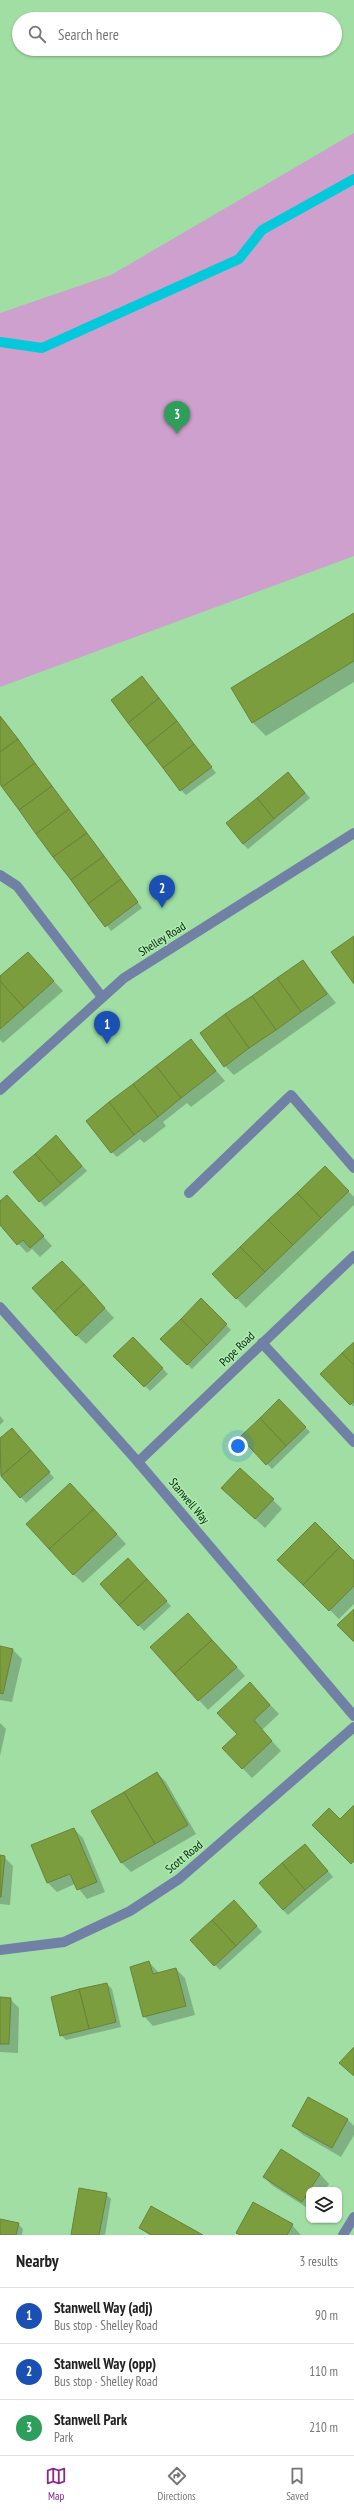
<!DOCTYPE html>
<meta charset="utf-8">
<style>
:root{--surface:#fff;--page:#f6f6f6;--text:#222;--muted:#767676;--line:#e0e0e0;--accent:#8a278f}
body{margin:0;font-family:"PT Sans Narrow",sans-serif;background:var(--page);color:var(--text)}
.controls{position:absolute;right:12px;bottom:12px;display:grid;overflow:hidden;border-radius:8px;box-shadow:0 1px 3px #0004}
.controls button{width:36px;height:36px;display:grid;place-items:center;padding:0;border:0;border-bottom:1px solid var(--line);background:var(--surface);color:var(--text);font:20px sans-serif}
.you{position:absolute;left:238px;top:1446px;width:14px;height:14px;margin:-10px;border:3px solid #fff;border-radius:50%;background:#1a73e8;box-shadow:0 0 0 6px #1a73e833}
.badge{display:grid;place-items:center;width:26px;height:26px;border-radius:50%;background:var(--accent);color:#fff;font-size:13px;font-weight:700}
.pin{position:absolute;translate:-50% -33px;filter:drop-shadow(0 1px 2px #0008)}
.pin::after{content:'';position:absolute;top:21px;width:14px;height:12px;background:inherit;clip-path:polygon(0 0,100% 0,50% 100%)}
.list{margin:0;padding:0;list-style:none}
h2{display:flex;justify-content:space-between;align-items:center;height:52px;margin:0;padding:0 16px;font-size:17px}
h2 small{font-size:13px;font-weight:400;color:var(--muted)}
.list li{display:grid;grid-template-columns:26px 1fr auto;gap:12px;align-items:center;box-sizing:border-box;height:56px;padding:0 16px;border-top:1px solid var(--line)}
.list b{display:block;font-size:15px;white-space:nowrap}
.list p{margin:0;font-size:13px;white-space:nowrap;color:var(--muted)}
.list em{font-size:13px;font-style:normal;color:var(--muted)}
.icon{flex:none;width:22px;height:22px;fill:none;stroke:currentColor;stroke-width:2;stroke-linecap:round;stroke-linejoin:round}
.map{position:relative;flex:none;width:354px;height:2235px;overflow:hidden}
.search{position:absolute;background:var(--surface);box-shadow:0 1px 3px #0004;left:12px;right:12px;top:12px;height:44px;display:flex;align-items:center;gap:10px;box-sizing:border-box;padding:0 14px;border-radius:22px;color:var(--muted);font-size:15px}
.sheet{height:220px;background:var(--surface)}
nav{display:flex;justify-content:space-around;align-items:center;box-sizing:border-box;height:56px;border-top:1px solid var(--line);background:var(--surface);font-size:11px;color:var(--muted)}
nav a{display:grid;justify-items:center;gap:2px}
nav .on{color:var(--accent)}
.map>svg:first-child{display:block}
.green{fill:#cda0ce}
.shadow{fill:#0003}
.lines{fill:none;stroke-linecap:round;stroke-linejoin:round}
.stream{stroke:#04c9db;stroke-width:10}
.building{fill:#7c9d3d;stroke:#69833b}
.minor{stroke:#7081a5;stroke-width:10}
.labels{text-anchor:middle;stroke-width:3;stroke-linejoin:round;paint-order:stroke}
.street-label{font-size:12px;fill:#0a220c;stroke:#adecb0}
</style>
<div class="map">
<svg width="354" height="2235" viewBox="0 0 354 2235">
<rect width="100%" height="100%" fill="#a0dea3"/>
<path class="green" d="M354,133v423l-354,131v-374l111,-38z"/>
<g class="shadow">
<path d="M354,614v68l-88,54 -13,-13 -20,-34z"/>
<path d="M142,677l74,96 -30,22 -5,-5z"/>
<path d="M1,717l141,191 -31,23 -111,-149z"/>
<path d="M288,773l22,25 -62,51 -5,-5z"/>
<path d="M28,953l35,38 -60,52 -3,-3v-62z"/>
<path d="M303,961l33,42 -102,72 -9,-9z"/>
<path d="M191,1040l34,41 -34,26 -4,-4 -24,19 3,4 -22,17 -4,-4 -23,18 -5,-5z"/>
<path d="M61,1142l26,29 -42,36 -30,-35z"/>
<path d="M325,1167l29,30v8l-108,103 -33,-34z"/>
<path d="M7,1196l45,50 -12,11 -8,-8 -5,4 -27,-29v-22z"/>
<path d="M71,1271l43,47 -28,26 -10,-9z"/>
<path d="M201,1300l30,30 -39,39 -30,-30z"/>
<path d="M133,1338l35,36 -18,17 -35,-35z"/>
<path d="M354,1343v64l-32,-33z"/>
<path d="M279,1400l31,32 -38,37 -31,-32z"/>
<path d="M0,1416l4,5 -4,4z"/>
<path d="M12,1429l42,49 -28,25 -26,-30v-33z"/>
<path d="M79,1493l47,51 -43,39 -10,-9z"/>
<path d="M232,1497l41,3 9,9 -17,19z"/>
<path d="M279,1560l75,2v42l-15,15z"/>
<path d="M133,1565l38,41 -27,25 -43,-47z"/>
<path d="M197,1623l48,53 -37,34 -57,-63z"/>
<path d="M0,1647l13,3 9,9 -10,43 -12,-2z"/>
<path d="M259,1693l20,21 -17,16 19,21 -29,27 -29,-30 15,-14z"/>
<path d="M0,1723l6,6 -6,27z"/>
<path d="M157,1773l9,9 30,52 -65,38 -9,-9 -30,-52z"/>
<path d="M74,1829l9,9 22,54 -18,7 -12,-15 -18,8 -9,-9z"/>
<path d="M310,1850l23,27 -45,38 -5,-5z"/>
<path d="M0,1856l4,1 9,9 -3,39 -10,-1z"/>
<path d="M239,1906l23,26 -42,38 -5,-5z"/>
<path d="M149,1962l10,11 17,-4 9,9 10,37 -42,11 -9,-10z"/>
<path d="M107,1984l5,5 9,38 -55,13 -5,-5z"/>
<path d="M0,1998l10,1 9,9 -1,45 -18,-1z"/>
<path d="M309,2098l39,22 6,6v9l-13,22 -38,-22 -10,-9z"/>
<path d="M320,2174l9,10 -4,6h-16v19l-36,-23 -9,-9z"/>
<path d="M106,2194l5,5 -6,36h-33z"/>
<path d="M0,2220l18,4 5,5 -1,6h-22z"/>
<path d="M292,2225l9,10h-61l-3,-2z"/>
<path d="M140,2228l61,7h-52z"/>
</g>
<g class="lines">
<path class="stream" d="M0,342l42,6 197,-89 23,-29 92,-51"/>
</g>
<g class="building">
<path d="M354,613v48l-102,62 -21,-35z"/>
<path d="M142,676l17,22 -31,25 -17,-23z"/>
<path d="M159,698l18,23 -31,25 -18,-23z"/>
<path d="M0,716l18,23 -18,13z"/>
<path d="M177,721l17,23 -31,24 -17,-22z"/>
<path d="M18,739l17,24 -33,24 -2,-3v-32z"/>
<path d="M194,744l18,23 -32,24 -17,-23z"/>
<path d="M35,763l17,23 -33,24 -17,-23z"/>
<path d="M288,772l17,21 -31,26 -17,-21z"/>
<path d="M52,786l17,23 -33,25 -17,-24z"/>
<path d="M257,798l17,21 -31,25 -17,-21z"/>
<path d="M69,809l18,24 -34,24 -17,-23z"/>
<path d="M87,833l17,23 -33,24 -18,-23z"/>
<path d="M104,856l17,23 -33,25 -17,-24z"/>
<path d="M121,879l17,23 -33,25 -17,-23z"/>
<path d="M354,936v48l-23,-32z"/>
<path d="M28,952l26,29 -30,27 -24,-27v-5z"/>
<path d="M303,960l24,34 -26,18 -24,-34z"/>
<path d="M277,978l24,34 -25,18 -24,-34z"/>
<path d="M0,981l24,27 -24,21z"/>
<path d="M252,996l24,34 -27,18 -24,-34z"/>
<path d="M225,1014l24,34 -25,19 -24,-34z"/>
<path d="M191,1039l25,32 -35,27 -25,-32z"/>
<path d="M156,1066l25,32 -23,19 -25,-33z"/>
<path d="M133,1084l25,33 -24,18 -25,-33z"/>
<path d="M109,1102l25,33 -23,18 -25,-32z"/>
<path d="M56,1135l26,31 -21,18 -26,-30z"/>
<path d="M35,1154l26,30 -22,18 -26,-30z"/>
<path d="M325,1166l24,25 -28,27 -24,-25z"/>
<path d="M297,1193l24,25 -28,27 -25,-25z"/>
<path d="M7,1195l37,41 -14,12 -7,-8 -6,5 -17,-20v-24z"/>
<path d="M268,1220l25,25 -28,27 -25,-25z"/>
<path d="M240,1247l25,25 -29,27 -24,-25z"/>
<path d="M62,1261l22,23 -30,28 -22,-24z"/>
<path d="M84,1284l21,24 -29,28 -22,-24z"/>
<path d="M201,1298l26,26 -20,21 -26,-26z"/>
<path d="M181,1319l26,26 -20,20 -27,-26z"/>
<path d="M133,1337l30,31 -19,19 -31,-31z"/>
<path d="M354,1342v23l-12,-12z"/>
<path d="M342,1353l12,12v36l-4,4 -30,-31z"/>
<path d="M279,1399l27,28 -20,19 -26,-28z"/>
<path d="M260,1418l26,28 -20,19 -26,-28z"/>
<path d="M12,1428l19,22 -30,26 -1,-38z"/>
<path d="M31,1450l19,22 -30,26 -19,-22z"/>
<path d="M240,1468l34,31 -19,20 -34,-31z"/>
<path d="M70,1483l24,26 -45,40 -23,-25z"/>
<path d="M94,1509l23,25 -44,41 -24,-26z"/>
<path d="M315,1522l25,25 -37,38 -26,-25z"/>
<path d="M340,1547l14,14v25l-25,25 -26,-26z"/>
<path d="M128,1558l19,21 -28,26 -19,-21z"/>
<path d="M147,1579l20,22 -29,25 -19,-21z"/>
<path d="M354,1609v33l-17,-17z"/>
<path d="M188,1613l24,27 -38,34 -24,-27z"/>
<path d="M212,1640l25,27 -39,34 -24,-27z"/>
<path d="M0,1646l13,3 -10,45 -3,-1z"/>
<path d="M250,1682l20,23 -16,15 18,21 -30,28 -20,-21 15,-14 -20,-21z"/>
<path d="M157,1772l31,53 -33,19 -31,-52z"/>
<path d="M124,1792l31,52 -34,19 -30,-52z"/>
<path d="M354,1805v56l-3,3 -39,-39 17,-17 11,11z"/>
<path d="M74,1828l23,54 -20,8 -7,-16 -23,9 -16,-38z"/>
<path d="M305,1844l23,27 -23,19 -23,-27z"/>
<path d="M0,1855l5,1 -4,41h-1z"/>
<path d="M282,1863l23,27 -22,20 -24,-27z"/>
<path d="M234,1900l23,26 -21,20 -24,-26z"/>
<path d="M212,1920l24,26 -22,20 -24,-26z"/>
<path d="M149,1961l4,13 23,-6 10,38 -43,11 -13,-50z"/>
<path d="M107,1983l9,39 -27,7 -10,-40z"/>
<path d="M79,1989l10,40 -29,7 -9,-39z"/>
<path d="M0,1997l11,1 -2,46h-9z"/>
<path d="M354,2047v29l-15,-13z"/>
<path d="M308,2097l40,22 -16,29 -40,-22z"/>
<path d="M281,2149l39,25 -18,28 -39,-25z"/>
<path d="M79,2188l28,5 -8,42h-28z"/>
<path d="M253,2202l40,22 -6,11h-47l-4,-2z"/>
<path d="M151,2206l52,29h-51l-13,-7z"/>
<path d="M0,2219l19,4 -3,12h-16z"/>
</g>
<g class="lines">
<g class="minor">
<path d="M0,875l17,11 85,111"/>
<path d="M0,1090l124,-112 230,-145"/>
<path d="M189,1193l102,-98 63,73"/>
<path d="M0,1307l138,155 216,254"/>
<path d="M262,1343l92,99"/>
<path d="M138,1462l216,-206"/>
<path d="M0,1950l64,-8 66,-31 49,-32 175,-152"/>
<path d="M343,2235l11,-18"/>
</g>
</g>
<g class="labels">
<g class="street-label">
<text transform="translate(162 939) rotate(-32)" y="4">Shelley Road</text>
<text transform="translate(237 1349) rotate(-44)" y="4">Pope Road</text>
<text transform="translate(189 1501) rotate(50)" y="4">Stanwell Way</text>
<text transform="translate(184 1857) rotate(-39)" y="4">Scott Road</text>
</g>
</g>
</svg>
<div class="controls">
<button><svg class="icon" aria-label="layers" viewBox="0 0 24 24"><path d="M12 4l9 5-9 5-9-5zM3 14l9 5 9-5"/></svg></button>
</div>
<div class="you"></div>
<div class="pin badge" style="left:107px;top:1044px;background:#1a4fb4">1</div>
<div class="pin badge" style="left:162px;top:908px;background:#1a4fb4">2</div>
<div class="pin badge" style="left:177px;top:434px;background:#2e9e5b">3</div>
<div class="search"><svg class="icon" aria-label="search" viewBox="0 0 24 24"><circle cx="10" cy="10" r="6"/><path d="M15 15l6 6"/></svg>Search here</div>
</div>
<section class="sheet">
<h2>Nearby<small>3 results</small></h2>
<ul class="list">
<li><span class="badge" style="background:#1a4fb4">1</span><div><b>Stanwell Way (adj)</b><p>Bus stop · Shelley Road</p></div><em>90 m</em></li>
<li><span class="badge" style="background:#1a4fb4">2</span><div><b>Stanwell Way (opp)</b><p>Bus stop · Shelley Road</p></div><em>110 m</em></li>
<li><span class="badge" style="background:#2e9e5b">3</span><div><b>Stanwell Park</b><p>Park</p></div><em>210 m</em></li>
</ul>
</section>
<nav>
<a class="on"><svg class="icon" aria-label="map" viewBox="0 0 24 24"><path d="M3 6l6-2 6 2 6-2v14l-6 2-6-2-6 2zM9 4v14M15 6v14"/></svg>Map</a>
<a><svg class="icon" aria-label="directions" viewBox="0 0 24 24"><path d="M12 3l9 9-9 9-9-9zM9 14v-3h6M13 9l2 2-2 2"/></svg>Directions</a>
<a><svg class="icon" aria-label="saved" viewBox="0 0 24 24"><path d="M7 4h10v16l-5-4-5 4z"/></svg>Saved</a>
</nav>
